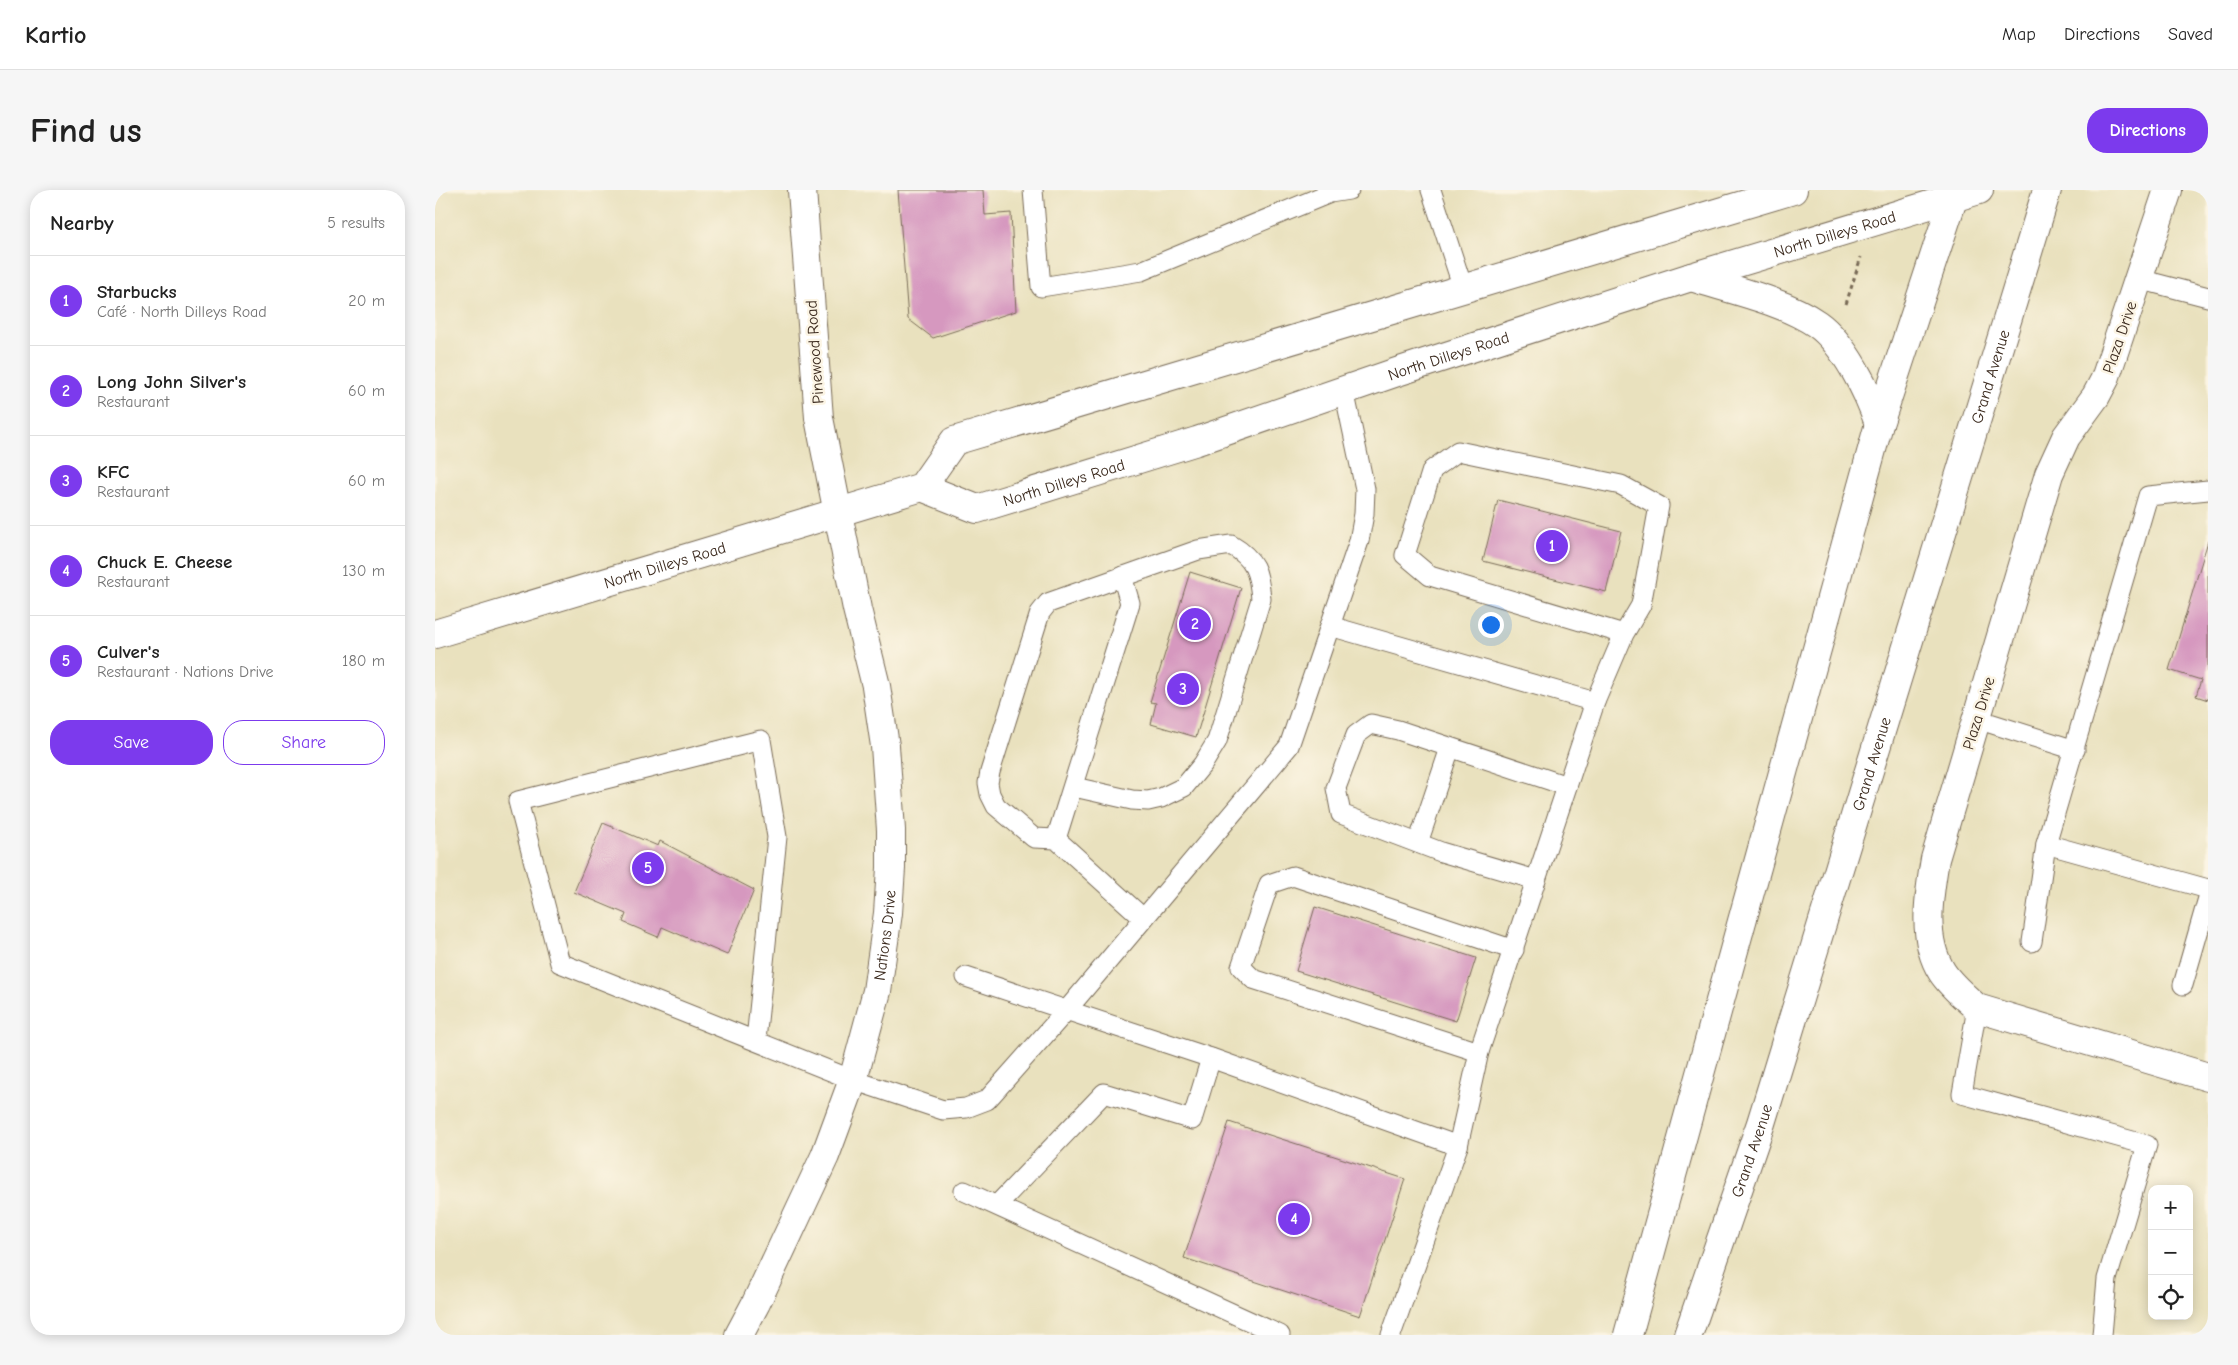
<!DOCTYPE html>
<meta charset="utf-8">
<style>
:root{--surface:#fff;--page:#f6f6f6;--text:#222;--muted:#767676;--line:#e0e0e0;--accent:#7c3aed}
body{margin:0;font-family:"Comic Neue",sans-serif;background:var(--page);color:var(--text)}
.controls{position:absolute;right:15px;bottom:15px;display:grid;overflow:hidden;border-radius:10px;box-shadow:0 2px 12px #0003}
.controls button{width:45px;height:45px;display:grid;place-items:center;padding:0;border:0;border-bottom:1px solid var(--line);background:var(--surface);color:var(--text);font:25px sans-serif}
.you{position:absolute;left:1055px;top:434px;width:18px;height:18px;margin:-12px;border:4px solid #fff;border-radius:50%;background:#1a73e8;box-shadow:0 0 0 8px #1a73e833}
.badge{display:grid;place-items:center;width:32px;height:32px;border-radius:50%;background:var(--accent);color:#fff;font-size:16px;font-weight:700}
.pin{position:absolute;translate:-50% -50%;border:2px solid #fff;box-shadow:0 1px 5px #0006}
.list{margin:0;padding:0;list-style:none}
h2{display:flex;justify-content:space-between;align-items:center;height:65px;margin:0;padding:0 20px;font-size:21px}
h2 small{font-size:16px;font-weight:400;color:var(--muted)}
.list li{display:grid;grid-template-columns:32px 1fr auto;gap:15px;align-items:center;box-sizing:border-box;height:90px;padding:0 20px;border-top:1px solid var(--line)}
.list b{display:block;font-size:19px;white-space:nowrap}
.list p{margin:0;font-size:16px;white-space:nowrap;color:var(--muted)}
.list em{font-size:16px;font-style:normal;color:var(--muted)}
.actions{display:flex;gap:10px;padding:15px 20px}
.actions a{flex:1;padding:11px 0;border:1px solid var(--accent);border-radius:20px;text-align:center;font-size:18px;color:var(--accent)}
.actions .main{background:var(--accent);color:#fff}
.icon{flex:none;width:28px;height:28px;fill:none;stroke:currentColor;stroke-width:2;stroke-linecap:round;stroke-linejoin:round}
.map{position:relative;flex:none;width:1773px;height:1145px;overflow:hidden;border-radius:20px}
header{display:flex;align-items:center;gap:30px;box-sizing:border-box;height:70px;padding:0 25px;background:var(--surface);border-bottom:1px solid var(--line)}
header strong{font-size:24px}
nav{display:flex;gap:28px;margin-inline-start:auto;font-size:18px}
.intro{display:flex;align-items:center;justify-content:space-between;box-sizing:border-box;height:120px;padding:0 30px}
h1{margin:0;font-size:35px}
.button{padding:12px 22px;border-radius:20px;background:var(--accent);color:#fff;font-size:18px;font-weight:700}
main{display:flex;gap:30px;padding:0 30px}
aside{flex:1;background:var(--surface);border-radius:20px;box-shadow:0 2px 12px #0003}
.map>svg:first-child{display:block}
.building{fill:#d698bf}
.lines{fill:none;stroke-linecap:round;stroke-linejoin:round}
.lane-casing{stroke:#786a56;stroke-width:21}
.street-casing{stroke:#786a56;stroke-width:30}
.secondary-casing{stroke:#786a56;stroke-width:30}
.primary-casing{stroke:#786a56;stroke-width:30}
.path{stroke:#786a56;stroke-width:3;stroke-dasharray:4 4;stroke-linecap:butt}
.lane{stroke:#fff;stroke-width:19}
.street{stroke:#fff;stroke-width:28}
.secondary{stroke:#fff;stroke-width:28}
.primary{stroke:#fff;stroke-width:28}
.labels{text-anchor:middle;stroke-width:5;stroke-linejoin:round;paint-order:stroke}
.street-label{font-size:16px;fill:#3b2a1e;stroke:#fcf5e5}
</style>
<header>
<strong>Kartio</strong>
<nav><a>Map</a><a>Directions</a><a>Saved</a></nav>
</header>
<div class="intro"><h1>Find us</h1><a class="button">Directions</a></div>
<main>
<aside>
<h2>Nearby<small>5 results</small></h2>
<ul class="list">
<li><span class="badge">1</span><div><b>Starbucks</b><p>Café · North Dilleys Road</p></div><em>20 m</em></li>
<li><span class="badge">2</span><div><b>Long John Silver's</b><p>Restaurant</p></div><em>60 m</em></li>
<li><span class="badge">3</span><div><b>KFC</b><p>Restaurant</p></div><em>60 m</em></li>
<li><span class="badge">4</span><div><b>Chuck E. Cheese</b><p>Restaurant</p></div><em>130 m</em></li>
<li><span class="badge">5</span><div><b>Culver's</b><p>Restaurant · Nations Drive</p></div><em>180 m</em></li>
</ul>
<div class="actions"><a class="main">Save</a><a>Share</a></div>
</aside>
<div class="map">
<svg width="1773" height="1145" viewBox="0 0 1773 1145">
<rect width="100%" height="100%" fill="#fcf5e5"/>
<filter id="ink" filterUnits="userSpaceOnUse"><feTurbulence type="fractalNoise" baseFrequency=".02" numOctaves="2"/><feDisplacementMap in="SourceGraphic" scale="10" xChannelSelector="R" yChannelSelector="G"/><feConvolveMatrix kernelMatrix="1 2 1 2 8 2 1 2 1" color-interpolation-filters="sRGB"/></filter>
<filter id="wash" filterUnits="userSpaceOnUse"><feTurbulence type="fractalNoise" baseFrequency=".0096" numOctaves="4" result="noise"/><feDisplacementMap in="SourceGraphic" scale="20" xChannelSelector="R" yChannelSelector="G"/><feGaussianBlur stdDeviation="1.12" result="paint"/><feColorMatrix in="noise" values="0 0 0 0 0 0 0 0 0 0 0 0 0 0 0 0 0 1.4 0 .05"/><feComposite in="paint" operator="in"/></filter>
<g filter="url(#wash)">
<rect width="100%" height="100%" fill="#e9e1be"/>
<g id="blocks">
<g class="building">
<path d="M463,0h85l2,25 26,-2 5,98 -83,27 -25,-19z"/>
<path d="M1063,310l123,31 -15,61 -123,-31z"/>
<path d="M1773,351v159l-12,-4 5,-16 -32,-10z"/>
<path d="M755,382l51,16 -45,149 -45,-13 5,-21 -6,-1z"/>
<path d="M168,633l55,23 2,-5 94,49 -27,65 -65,-28 -4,10 -35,-15 3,-8 -52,-22z"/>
<path d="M880,717l161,51 -20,63 -160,-50z"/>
<path d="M794,932l176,57 -45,137 -176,-58z"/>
</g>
</g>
</g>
<g filter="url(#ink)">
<use href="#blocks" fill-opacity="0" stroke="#786a56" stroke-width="1"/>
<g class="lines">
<g class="lane-casing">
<g id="lane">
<path d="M598,0l8,97 100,-16 189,-78 19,-3"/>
<path d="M996,0l32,98"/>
<path d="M1704,89l69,18"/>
<path d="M895,436l265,76"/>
<path d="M1542,529l98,31"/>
<path d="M639,597l58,13 16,1 13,-3 23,-11 19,-23 14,-23 44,-142c-2,-27 -6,-40 -30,-54l-33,5 -150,53 -8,10 -50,159 -2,11 2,11 6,12 38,32 22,1 87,79"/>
<path d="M621,649l74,-236 -8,-27"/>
<path d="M983,653l32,-95"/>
<path d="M1611,654l162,45"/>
<path d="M1101,690l-95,-28 -100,-38 -5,-26 20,-53 15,-11 27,6 169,56"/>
<path d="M1597,752l14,-98 102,-348 60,-6"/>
<path d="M531,787l245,81 247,88"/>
<path d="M1748,795l25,-87"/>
<path d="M1542,818l-15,86 185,51 -40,134 -5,56"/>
<path d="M321,850l21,-203 -16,-97 -243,61 42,162 293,117 90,30 23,-2 21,-8 79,-89 223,-265 70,-205 5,-27 1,-25 -21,-99"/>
<path d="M1044,862l-226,-73 -12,-12 28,-83 24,-8 221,74"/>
<path d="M529,1001l316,144"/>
<path d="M562,1015l107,-112 88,27 19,-62"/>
<path d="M956,1145l67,-189 21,-94 116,-350 29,-68 17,-29 18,-99 -38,-21 -163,-34 -26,19 -27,85 25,21 194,58"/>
</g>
</g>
<g class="street-casing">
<g id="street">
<path d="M1733,0l-63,189 -9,17 -30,41 -17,37 -114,385c-6,37 -14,80 7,113 9,14 23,25 35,36l231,69"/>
<path id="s1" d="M304,1145l17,-32 69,-147 28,-76 24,-89 11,-78 3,-45v-38l-6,-84 -9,-60 -19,-77 -38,-191 -17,-228"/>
</g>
</g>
<g class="secondary-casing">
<g id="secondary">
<path id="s2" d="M487,297l55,22 220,-68 200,-69 294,-95 288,-87"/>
<path id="s3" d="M0,444l487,-147 32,-46 839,-251"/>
</g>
</g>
<g class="primary-casing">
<g id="primary">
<path d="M1256,87c38,12 93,24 126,47 27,19 52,69 62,100"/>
<path d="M1193,1145l251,-911 77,-234"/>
<path id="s4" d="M1253,1145l73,-212 286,-933"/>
</g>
</g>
<path class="path" d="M1411,114l15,-47"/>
<use href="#lane" class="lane"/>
<use href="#street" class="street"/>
<use href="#secondary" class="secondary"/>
<use href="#primary" class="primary"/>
</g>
</g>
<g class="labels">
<g class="street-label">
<text dy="6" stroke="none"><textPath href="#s2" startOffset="960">North Dilleys Road</textPath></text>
<text transform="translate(1684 147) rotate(-71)" y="6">Plaza Drive</text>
<text transform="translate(379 162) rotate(-94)" y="6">Pinewood Road</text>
<text dy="6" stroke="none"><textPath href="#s2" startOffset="555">North Dilleys Road</textPath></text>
<text dy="6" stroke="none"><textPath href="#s4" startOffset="1005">Grand Avenue</textPath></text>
<text dy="6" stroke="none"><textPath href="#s2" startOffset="150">North Dilleys Road</textPath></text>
<text dy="6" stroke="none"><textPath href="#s3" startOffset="240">North Dilleys Road</textPath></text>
<text transform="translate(1543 523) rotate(-73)" y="6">Plaza Drive</text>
<text dy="6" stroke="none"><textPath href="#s4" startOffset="600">Grand Avenue</textPath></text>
<text dy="6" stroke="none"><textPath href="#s1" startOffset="428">Nations Drive</textPath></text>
<text dy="6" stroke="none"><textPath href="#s4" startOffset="195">Grand Avenue</textPath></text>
</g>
</g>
</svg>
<div class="controls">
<button>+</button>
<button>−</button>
<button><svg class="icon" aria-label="locate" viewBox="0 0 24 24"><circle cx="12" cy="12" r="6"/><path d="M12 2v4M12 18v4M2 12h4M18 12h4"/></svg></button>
</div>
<div class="you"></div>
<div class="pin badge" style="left:1117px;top:356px">1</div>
<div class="pin badge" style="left:760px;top:434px">2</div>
<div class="pin badge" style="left:748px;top:499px">3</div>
<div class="pin badge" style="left:859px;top:1029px">4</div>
<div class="pin badge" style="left:213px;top:678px">5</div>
</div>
</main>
